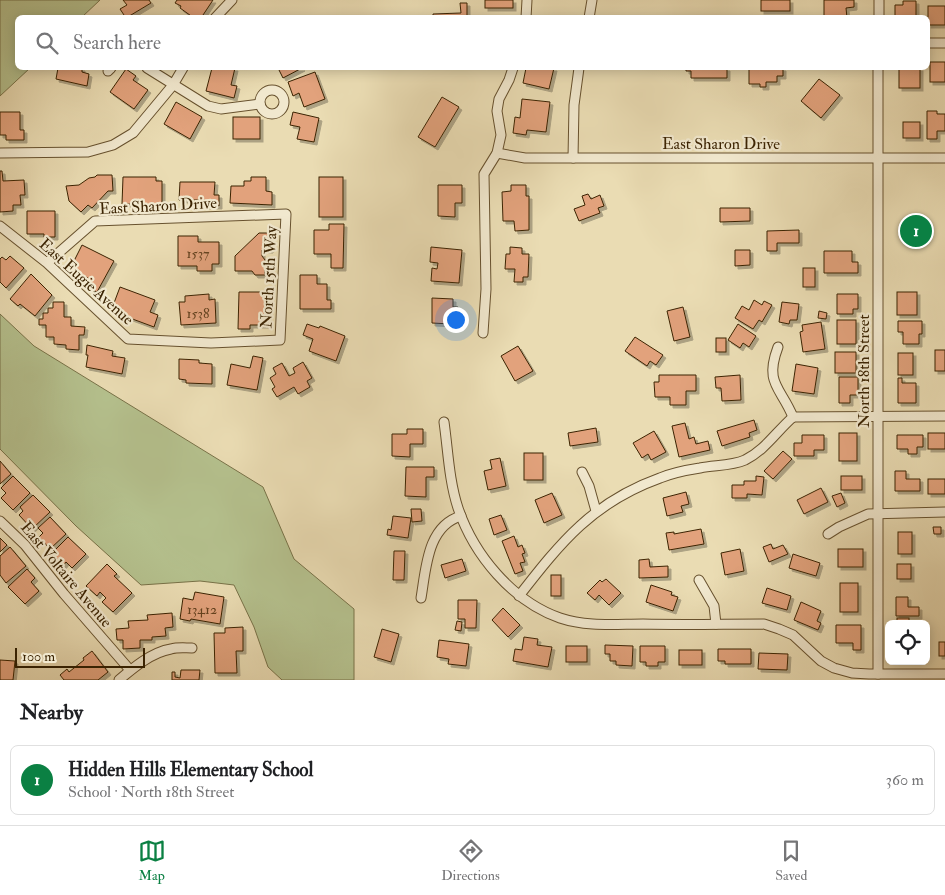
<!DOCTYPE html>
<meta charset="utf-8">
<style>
:root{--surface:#fff;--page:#f6f6f6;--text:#202124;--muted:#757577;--line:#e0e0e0;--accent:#0b8043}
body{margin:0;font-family:"IM FELL Double Pica",serif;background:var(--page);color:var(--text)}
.controls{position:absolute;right:15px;bottom:15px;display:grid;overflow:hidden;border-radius:8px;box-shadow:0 2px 12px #0003}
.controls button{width:45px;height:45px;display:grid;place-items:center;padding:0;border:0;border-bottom:1px solid var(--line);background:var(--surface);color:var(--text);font:25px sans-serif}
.scale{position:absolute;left:15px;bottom:12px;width:130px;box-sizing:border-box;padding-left:5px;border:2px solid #3b2302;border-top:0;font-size:14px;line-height:18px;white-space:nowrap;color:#3b2302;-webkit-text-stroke:4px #f1e8ce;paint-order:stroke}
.you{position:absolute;left:455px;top:319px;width:18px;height:18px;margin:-12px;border:4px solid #fff;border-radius:50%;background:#1a73e8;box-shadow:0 0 0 8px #1a73e833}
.badge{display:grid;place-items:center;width:32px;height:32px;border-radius:50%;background:var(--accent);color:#fff;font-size:16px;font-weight:700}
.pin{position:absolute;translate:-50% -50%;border:2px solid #fff;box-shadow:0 1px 5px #0006}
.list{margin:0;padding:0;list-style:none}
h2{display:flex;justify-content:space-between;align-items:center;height:65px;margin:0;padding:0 20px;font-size:21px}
h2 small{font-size:16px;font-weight:400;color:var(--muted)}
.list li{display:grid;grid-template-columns:32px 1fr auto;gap:15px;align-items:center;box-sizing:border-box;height:70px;margin:0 10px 10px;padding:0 10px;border:1px solid var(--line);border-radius:8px}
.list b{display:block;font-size:19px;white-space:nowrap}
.list p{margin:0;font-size:16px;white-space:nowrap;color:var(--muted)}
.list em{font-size:16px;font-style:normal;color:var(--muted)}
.icon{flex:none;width:28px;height:28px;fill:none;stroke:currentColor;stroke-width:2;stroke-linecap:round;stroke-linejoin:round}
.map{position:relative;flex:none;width:945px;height:680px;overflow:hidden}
.search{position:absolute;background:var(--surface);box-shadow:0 2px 12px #0003;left:15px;right:15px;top:15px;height:55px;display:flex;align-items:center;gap:12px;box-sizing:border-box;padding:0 18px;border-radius:8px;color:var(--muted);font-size:19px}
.sheet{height:145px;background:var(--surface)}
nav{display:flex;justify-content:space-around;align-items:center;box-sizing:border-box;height:70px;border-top:1px solid var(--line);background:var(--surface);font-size:14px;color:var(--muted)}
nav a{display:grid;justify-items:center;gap:2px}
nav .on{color:var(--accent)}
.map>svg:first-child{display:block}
.green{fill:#b5c18e;stroke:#787248}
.building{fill:#e2a27b;stroke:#3b2302;filter:url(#shadow)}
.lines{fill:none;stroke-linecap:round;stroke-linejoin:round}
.minor-casing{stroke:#67512e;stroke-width:11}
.minor{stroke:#f1e8ce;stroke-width:9}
.labels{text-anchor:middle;stroke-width:4.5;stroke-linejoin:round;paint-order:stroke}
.number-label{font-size:14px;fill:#654320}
.street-label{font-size:16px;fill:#3b2302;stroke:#f1e8ce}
</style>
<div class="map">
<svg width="945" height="680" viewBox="0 0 945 680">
<defs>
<filter id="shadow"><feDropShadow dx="3" dy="3" stdDeviation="0" flood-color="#0004"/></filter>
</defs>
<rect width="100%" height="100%" fill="#eadcb3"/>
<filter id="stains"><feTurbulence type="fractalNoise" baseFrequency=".004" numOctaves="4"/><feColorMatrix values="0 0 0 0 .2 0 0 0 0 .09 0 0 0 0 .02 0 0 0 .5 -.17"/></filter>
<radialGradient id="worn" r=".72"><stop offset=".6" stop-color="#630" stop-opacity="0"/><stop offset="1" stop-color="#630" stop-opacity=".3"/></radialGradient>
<g class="green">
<path d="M0,0h100l-18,17 -64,1v50h12l-30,28z"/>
<path d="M0,314l34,32 229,141 31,72 60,50v71h-72l-14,-13 -14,-40 -20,-42 -34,-4 -59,4 -65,-59 -76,-77z"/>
</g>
<g class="building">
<path d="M123,0h26l2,3 -25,15 -6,-9 7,-4z"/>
<path d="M177,0h36l-12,18h-7l-14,-10 1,-2 -6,-3z"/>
<rect x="485" y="0" width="28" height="8"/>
<rect x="761" y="0" width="29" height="11"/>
<path d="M824,0h30v7l-8,1 1,10h-23z"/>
<path d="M903,1h13v17h-21v-13h8z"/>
<path d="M460,3h7v15h-34v-4l28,-1z"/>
<rect x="928" y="6" width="17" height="19"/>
<rect x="930" y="62" width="15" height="20"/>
<path d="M58,68h24v4l7,2 -2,12 -31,-7z"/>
<path d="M212,68h23l-4,17 6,1 -3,12 -28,-7z"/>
<path d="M278,68h24l-19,10z"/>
<path d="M526,68h28l-5,21 -26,-6z"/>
<path d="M686,68h41v10h-36v-7h-5z"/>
<path d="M749,68h34v8h-6v6h-11v5h-6v-3h-11z"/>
<rect x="899" y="68" width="21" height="20"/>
<path d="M126,69l10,7 -3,4 15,10 -14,19 -24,-17z"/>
<path d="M315,72l10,27 -21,8 -5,-14 -6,3 -5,-14z"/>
<path d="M819,79l21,16 -19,23 -20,-17z"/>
<path d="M442,97l17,10 -24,40 -17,-10z"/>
<path d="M522,99l28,3 -4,30 -19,-2 -1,5 -13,-2 2,-16 5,1z"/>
<path d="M176,102l26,15 -12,22 -26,-15z"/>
<path d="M927,111h10v3h8v17h-8v8h-10z"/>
<path d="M0,112h20v18h4v10h-18v-5h-6z"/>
<path d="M293,112l26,6 -5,24 -17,-3 3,-12 -10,-2z"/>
<rect x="233" y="117" width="27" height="22"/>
<rect x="903" y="122" width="17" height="16"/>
<path d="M0,171h2l1,10 21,-1 1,15h-5l1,10h-8v6l-13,1z"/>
<path d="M97,175h15l1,16h-5l-16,17 -4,-3 -7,7 -12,-11 -3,-15 13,-1 10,-7 6,-1z"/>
<path d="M123,177h33v4h6v26h-14v-3h-26z"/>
<path d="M251,177h15v14l6,1v13l-42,-2 1,-17h13v-5h7z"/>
<rect x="319" y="177" width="24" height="40"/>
<path d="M180,182h35l-1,13h5v11h-14v-6h-26z"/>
<path d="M438,185h24v18h-7v14l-17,-1z"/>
<path d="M511,185h15v11h3v34l-14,1 -1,-10h-11l-1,-29 9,-1z"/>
<path d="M588,194l3,5 9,-4 4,11 -6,2 2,5 -21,8 -5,-12 11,-4 -3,-9z"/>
<path d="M720,208h30v13l-30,1z"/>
<path d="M27,211h28v26h-11v-3h-17z"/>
<path d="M329,224h15l-1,44h-12v-14h-17v-24h15z"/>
<path d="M799,230v13h-22v8h-10v-20z"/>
<path d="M259,233h11v17h-8v6l3,4v15h-10l-3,-4h-17v-15z"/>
<path d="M178,236h20v6h21v22h-7v7h-15v-5h-19z"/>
<path d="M82,245l32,16 -17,31 -12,-6 3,-8 -18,-9z"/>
<path d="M431,247l31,3 -3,33 -28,-2 1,-13 5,1 1,-6 -8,-1z"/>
<path d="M510,247l12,1v6h7l-1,23h-5v5h-9l1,-13h-10l1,-15h4z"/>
<path d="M735,250h15v15l-15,1z"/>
<path d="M824,251h28v11h6v11h-34z"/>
<path d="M10,256l14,12 -18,20 -6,-6v-23l2,-2 4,3z"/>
<rect x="803" y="268" width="12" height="19"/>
<path d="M31,274l21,21 -17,21 -15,-12 -2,2 -8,-7z"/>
<path d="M300,275h17v9h10v16h4v9h-31z"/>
<path d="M120,287l35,13 -5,12 8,3 -4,12 -43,-16z"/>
<path d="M239,292h29v33h-18v4h-12z"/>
<rect x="897" y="292" width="20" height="23"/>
<path d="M209,294v6l6,-1 1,24 -35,2 -2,-23h6v-6z"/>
<path d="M837,294h21v15h-5v5h-16z"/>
<path d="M432,298l21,1v8h5v6h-7v11l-19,-1z"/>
<path d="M754,300l8,5 2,-4 8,4 -10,17 -3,-2 -6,9 -18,-11 7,-12 7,4z"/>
<path d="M53,302h11v15h7v9l14,1 -1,8h-5v15l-13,-1v-4l-12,-1v-7h-8v-12h-7v-6h4v-6h5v-5h5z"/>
<path d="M782,302l17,2 -2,16h-7l-1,4 -10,-2z"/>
<path d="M683,307l7,30 -16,4 -7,-30z"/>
<path d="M819,311l8,2 -1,6 -8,-1z"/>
<rect x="837" y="320" width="19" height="24"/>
<path d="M898,321h24v13h-3v10h-16v-12h-5z"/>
<path d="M821,322l4,27 -22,3 -3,-20 3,-1 -1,-6z"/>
<path d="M307,324l12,4 1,-2 25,10 -9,25 -27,-10 4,-12 -10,-4z"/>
<path d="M738,324l18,12 -7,11 -6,-4 -3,5 -12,-8z"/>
<path d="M635,337l28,18 -7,10 -6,-4 -3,5 -22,-15z"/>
<rect x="716" y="338" width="10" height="14"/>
<path d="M87,345l26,6 -1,5 13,2 -3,16 -36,-7 2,-12h-2z"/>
<path d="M518,346l15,25 -18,10 -14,-25z"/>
<rect x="935" y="350" width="10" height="21"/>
<rect x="835" y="352" width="21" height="21"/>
<rect x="898" y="353" width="15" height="22"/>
<path d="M253,356l10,2 -6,32 -30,-5 4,-21 19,4z"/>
<path d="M179,359l20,1v3l13,1v20l-26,-1v-3l-7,-1z"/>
<path d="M303,362l9,16 -5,3 3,6 -12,7 -4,-7 -17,10 -5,-8 3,-2 -5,-9 6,-4 -3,-6 9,-5 7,13 6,-3 -2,-5z"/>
<path d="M796,364l22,4 -4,26 -22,-3z"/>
<path d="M659,375h37v16h-10v14h-16v-8h-15l-1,-15h5z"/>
<path d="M740,375l1,25 -19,1 -1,-13h-5l-1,-11z"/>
<path d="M839,377h19v18h-8v8h-11z"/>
<path d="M898,378h4v5h14v20h-18z"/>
<path d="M754,420l3,10 -8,3 1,4 -28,9 -5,-15z"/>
<path d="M685,423l4,16 5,-2 2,7 12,-3 2,9 -31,7 -7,-31z"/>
<path d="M596,428l2,14 -28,4 -2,-13z"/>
<path d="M407,429h16v15h-13v13l-18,-1v-22h15z"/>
<path d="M654,431l12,21 -15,8 -3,-6 -6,4 -9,-15z"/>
<rect x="839" y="433" width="18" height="28"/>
<rect x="928" y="433" width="17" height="16"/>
<path d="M802,435h22v15h-10v6h-20v-13h8z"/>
<path d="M897,435h26v12h-6v7h-9v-5h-11z"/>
<path d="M783,451l9,8 -19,20 -9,-8z"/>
<rect x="524" y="453" width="19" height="27"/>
<path d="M500,458l6,28 -18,4 -4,-19 8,-2 -2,-9z"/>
<path d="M0,461l11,13 -11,10z"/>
<path d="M406,467h28v10h-8v20l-21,-1z"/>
<path d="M895,471h11v8h14v12h-25z"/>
<path d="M13,476l17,17 -17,17 -12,-12 5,-5 -5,-5z"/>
<path d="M756,476l8,1 -2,18 -15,-1v4h-15v-13h12v-4h12z"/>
<rect x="841" y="476" width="21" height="14"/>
<rect x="928" y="479" width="17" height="15"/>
<path d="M821,488l7,14 -24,12 -7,-14z"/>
<path d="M686,492l3,12 -8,2 2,6 -16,4 -4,-18z"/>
<path d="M552,493l10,22 -18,8 -9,-23z"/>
<path d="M841,493l4,10 -8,4 -5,-11z"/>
<path d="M33,495l17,17 -18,17 -13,-14 4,-4 -3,-4z"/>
<path d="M411,509h10l1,12 -10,1z"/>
<path d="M501,515l6,15 -13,5 -5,-16z"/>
<path d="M393,516l18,2 -3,20 -21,-3 1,-6 3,1z"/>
<path d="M50,517l16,17 -16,15 -11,-12 4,-4 -5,-5z"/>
<path d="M933,527h8v7h-7z"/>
<path d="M701,529l3,15 -35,6 -3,-17 8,-1v2z"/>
<rect x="898" y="532" width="14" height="22"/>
<path d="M514,536l4,11 4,-2 3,8 -3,1 3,8 -5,1 3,8 -8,3 -13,-33z"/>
<path d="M68,537l18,17 -14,14 -6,-6 -3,4 -12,-12z"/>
<path d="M0,538l7,7 -7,7z"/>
<path d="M771,544l2,5 10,-4 5,9 -19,8 -6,-15z"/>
<path d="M10,547l16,19 -20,17 -6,-8v-19z"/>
<path d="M740,549l4,22 -19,4 -4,-22z"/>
<rect x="838" y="549" width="25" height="18"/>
<path d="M394,551h11l-1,29h-11z"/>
<path d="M793,554l27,9 -4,13 -27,-8z"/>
<path d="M462,559l4,12 -21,7 -4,-13z"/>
<path d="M649,559l1,8 18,-1v11l-29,1v-18z"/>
<path d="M107,564l10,10 -3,2 18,17 -19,19 -11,-10 4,-4 -6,-6 -3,4 -11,-10z"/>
<rect x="897" y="564" width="14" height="15"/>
<path d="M27,569l8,9 -4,4 8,9 -14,13 -17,-17z"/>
<rect x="551" y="575" width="10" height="21"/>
<path d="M606,579l15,14 -12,12 -10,-10 -4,5 -8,-7 13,-13 2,2z"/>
<rect x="840" y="583" width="18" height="29"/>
<path d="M651,585l21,7 -1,3 7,2 -5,14 -27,-9z"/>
<path d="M767,588l24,8 -4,14 -25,-7z"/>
<path d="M195,592l29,5 -4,27 -29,-5 -1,2 -10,-2 3,-21 10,2z"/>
<path d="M896,597h12v10h11v9h-23z"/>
<path d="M458,600h19l-1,28h-11v-9h-7z"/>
<path d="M801,602l20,9 -4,10 4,2 -3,7 -24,-10z"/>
<path d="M503,608l17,17 -12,12 -16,-17z"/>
<path d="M172,613l1,14 -8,1 1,8 -14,1v3h-12v8l-17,1v-9h-6l-1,-11 13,-1 -1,-7 20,-1 -1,-5z"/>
<rect x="897" y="618" width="12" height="6"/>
<path d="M457,621l5,1 -1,9 -6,-1z"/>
<path d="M836,625h25v25h-8v-7h-17z"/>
<path d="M243,627v24h-7l1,22h-22l-1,-40h11v-5z"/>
<path d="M382,629l17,5 -8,28 -17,-5z"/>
<path d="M524,637l14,2 -1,6 15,2 -4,20 -35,-6 2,-12 7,1z"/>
<path d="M439,640l30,4 -3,22 -18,-2 1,-5 -12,-2z"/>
<rect x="939" y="642" width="6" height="14"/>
<path d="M605,645l28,1 -1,20 -16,-1v-4h-6v-7h-5z"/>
<rect x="566" y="646" width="21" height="16"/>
<path d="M640,646h25v16h-7v4h-12v-4h-6z"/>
<path d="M718,649h33v15h-26v-3h-7z"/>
<rect x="679" y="650" width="23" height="15"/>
<path d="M92,651l16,21 -10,8h-34l-4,-5 7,-6 2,3 15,-12 -1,-2z"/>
<path d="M759,653l29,1 -1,16 -29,-1z"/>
<path d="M0,660l15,1 -2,19h-13z"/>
<path d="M181,670h19l-1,10h-27v-8h3v5l5,1z"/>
</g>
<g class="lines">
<g class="minor-casing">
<g id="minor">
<path d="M879,0v18"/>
<path d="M215,18l17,-18"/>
<path d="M526,18l1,-18"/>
<path d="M589,18l3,-18"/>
<path d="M928,43h17"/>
<path d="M147,68l61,38 13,3 39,-5"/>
<path d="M108,71l3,-3"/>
<circle cx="272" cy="102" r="12"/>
<path d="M0,153l88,-1 25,-7 20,-12 40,-48 10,-17"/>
<path d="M497,153l28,5h420"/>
<path d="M573,158l1,-53 5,-37"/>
<path d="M0,226l47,37 81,76 83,4 69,-3 6,-126 -191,7 -48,42"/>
<path d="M483,333l3,-44 -2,-115 13,-21 4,-18 -4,-24 2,-12 10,-19 4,-12"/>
<path d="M778,347c-14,37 3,40 15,70"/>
<path d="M793,417l152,-1"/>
<path d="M444,422c4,28 5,59 14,86 16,47 54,93 102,110 27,9 55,6 83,6 40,1 81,0 121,0l15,5 14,6 28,26 13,7 18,5 17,1h76"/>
<path d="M582,472l7,14 7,25"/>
<path d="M0,521l25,24 39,49 66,76"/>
<path d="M828,534l11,-7 29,-13 77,-2"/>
<path d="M699,580l15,26 2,18"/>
<path d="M519,596c42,-54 74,-94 141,-118 12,-5 27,-8 40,-10 15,-3 31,-2 45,-8 20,-10 31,-28 48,-43"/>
<path d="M421,598c5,-29 6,-72 40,-82"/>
<path d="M878,674v-606"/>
<path d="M119,680c14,-12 33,-28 52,-31 7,-2 14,-1 21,-1"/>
</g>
</g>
<use href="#minor" class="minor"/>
</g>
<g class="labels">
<g class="number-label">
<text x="198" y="258">1537</text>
<text x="198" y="318">1538</text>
<text x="202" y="614">13412</text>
</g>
<g class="street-label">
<text x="721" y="149">East Sharon Drive</text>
<text transform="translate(158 205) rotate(-3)" y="6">East Sharon Drive</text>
<text transform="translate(268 277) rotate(-87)" y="6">North 15th Way</text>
<text transform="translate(87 281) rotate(42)" y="6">East Eugie Avenue</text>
<text transform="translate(863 371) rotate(-90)" y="6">North 18th Street</text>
<text transform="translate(67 574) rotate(50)" y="6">East Voltaire Avenue</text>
</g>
</g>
<rect width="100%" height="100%" filter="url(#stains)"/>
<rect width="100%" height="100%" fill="url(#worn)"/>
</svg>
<div class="controls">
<button><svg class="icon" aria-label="locate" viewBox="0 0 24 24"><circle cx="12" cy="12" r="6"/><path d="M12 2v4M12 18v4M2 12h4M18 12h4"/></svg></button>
</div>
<div class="scale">100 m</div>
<div class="you"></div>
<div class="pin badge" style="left:916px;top:231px">1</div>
<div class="search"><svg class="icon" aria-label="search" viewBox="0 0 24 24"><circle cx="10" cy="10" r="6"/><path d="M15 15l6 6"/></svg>Search here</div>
</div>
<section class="sheet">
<h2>Nearby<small></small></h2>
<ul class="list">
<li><span class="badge">1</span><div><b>Hidden Hills Elementary School</b><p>School · North 18th Street</p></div><em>360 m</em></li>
</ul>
</section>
<nav>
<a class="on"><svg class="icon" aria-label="map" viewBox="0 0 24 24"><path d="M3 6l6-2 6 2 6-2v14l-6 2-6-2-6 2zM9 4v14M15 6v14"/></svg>Map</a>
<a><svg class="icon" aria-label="directions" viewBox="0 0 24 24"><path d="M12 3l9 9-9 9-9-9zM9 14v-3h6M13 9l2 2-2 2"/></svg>Directions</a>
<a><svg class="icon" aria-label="saved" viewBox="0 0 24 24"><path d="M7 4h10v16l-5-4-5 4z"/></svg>Saved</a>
</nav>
